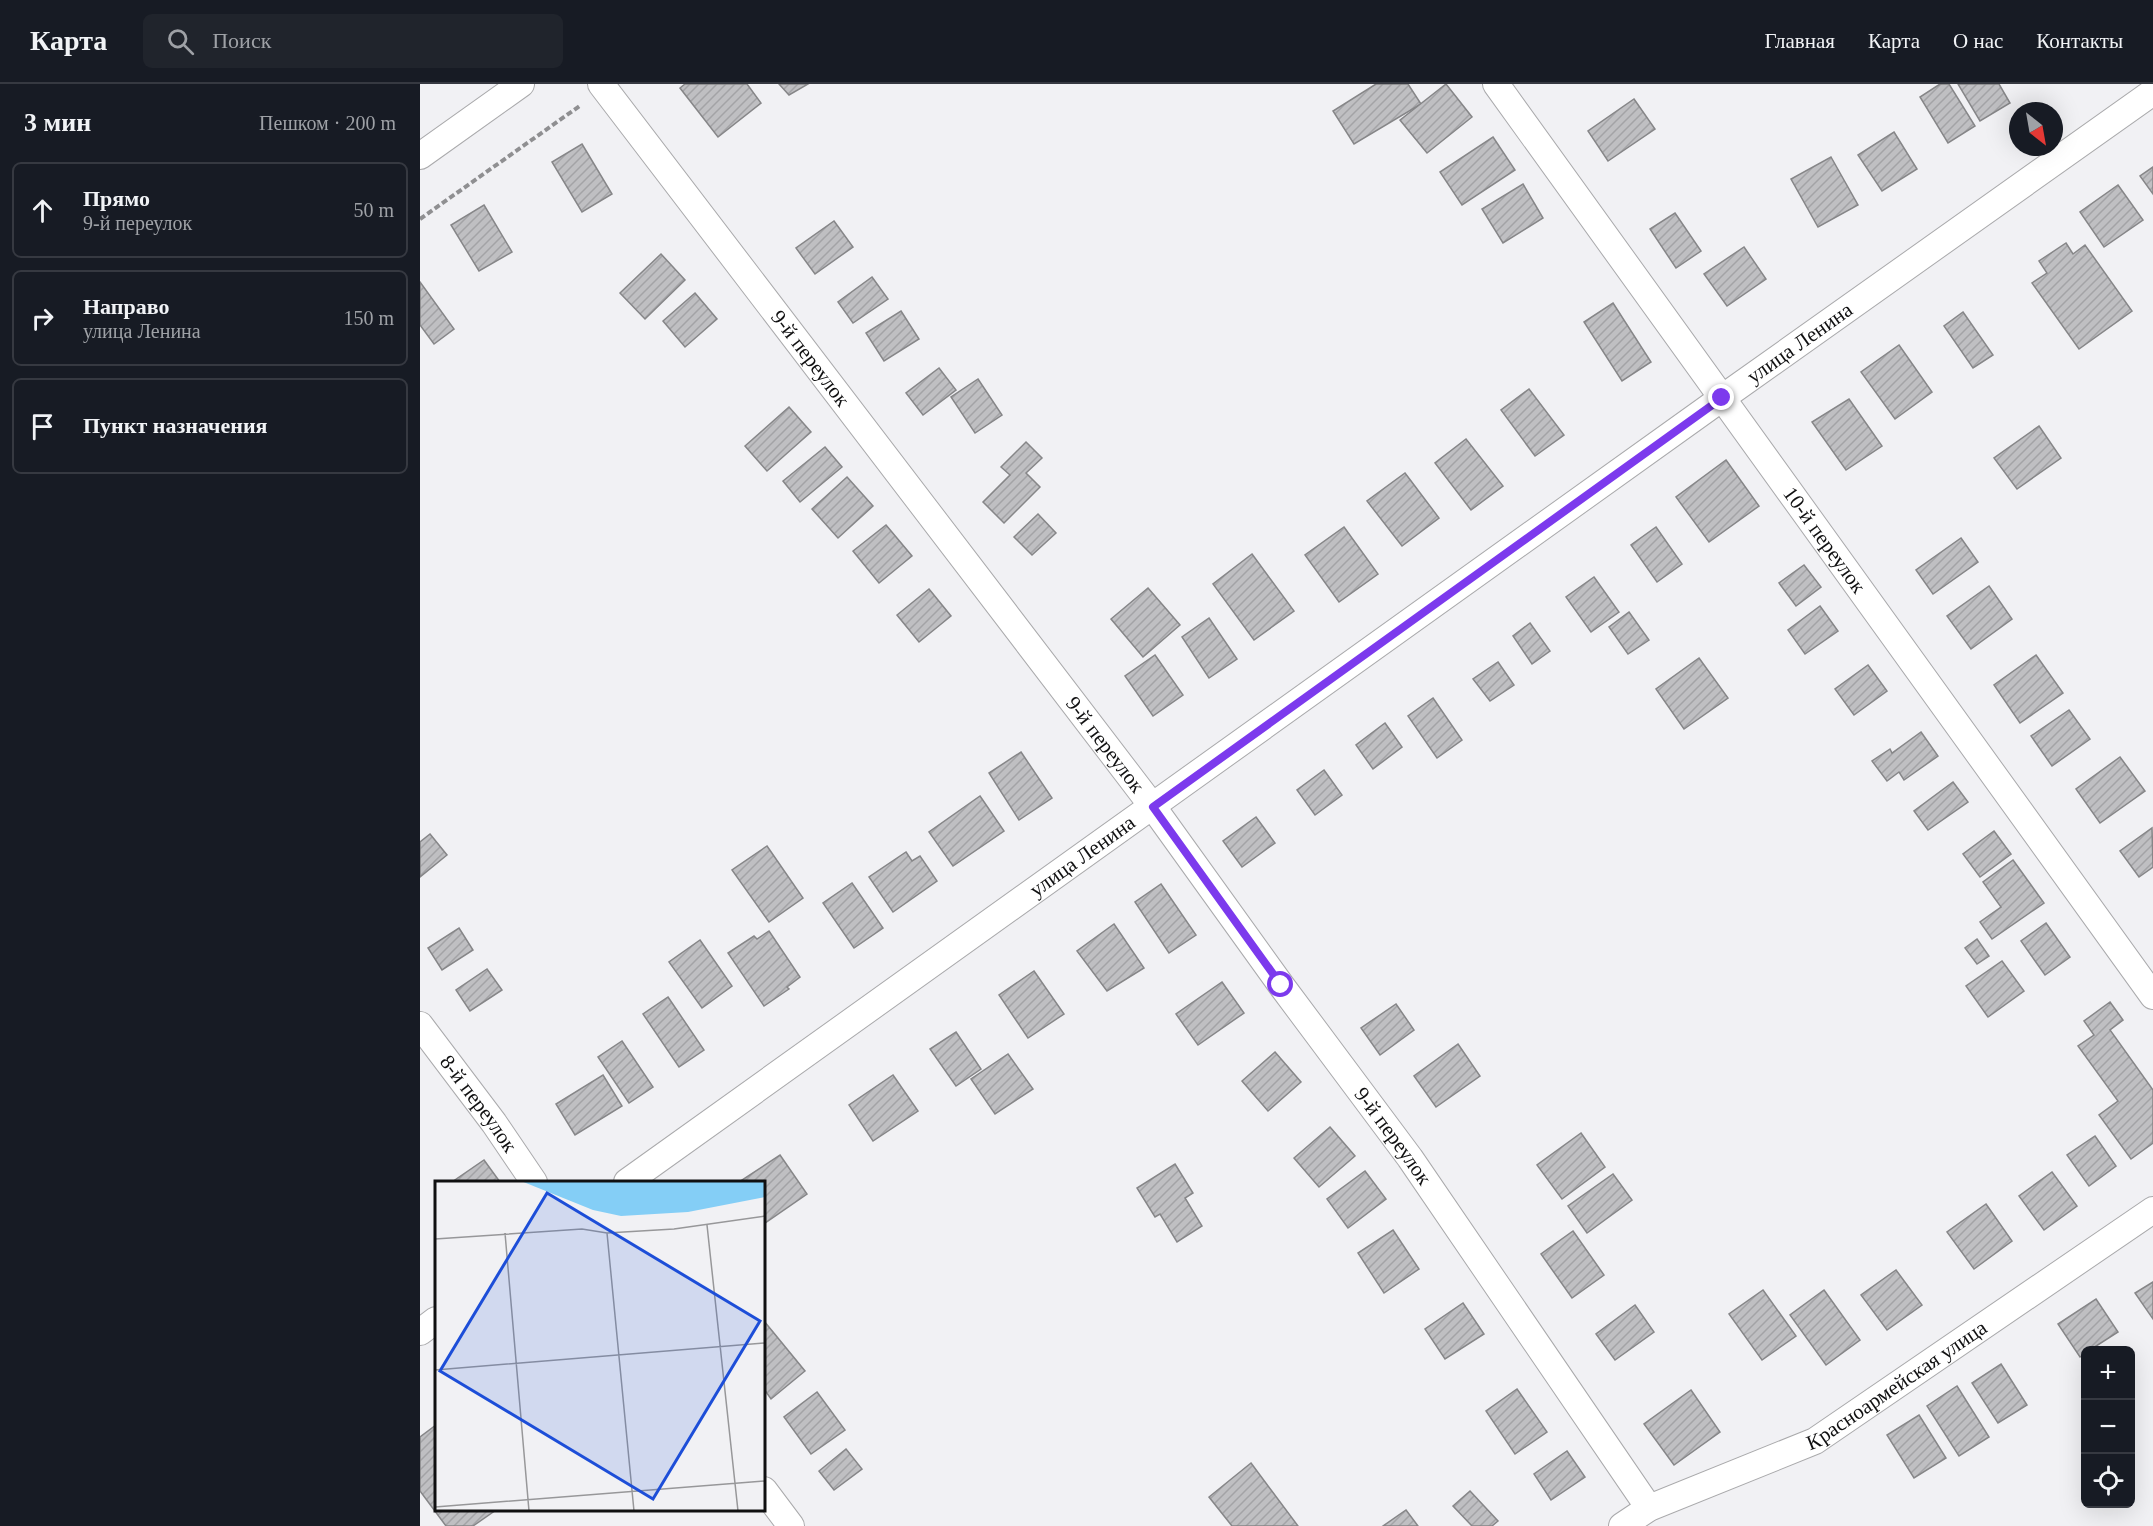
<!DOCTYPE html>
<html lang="ru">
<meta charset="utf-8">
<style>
:root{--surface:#171b24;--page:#20242c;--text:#f1f3f6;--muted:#9ea1a6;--line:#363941}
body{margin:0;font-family:"Times New Roman",serif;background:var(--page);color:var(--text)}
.controls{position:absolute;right:18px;bottom:18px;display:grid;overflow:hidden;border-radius:9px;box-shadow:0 6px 24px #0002}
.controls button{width:54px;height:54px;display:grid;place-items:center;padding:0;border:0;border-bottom:2px solid var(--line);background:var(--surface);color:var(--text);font:30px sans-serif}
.compass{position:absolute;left:1589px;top:18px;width:54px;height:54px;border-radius:50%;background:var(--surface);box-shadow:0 6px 24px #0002;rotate:149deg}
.stop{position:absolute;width:18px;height:18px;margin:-14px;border:4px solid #7c3aed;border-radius:50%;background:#fff}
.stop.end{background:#7c3aed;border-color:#fff;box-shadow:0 2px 6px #0008}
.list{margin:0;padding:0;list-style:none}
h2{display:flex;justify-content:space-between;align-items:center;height:78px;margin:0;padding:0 24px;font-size:26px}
h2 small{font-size:20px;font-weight:400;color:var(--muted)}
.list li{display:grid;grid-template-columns:39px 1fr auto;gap:18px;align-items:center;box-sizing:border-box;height:96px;margin:0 12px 12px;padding:0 12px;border:2px solid var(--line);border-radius:9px}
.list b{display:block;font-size:22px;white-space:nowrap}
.list p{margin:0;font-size:20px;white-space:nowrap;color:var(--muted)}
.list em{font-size:20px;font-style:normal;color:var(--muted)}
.icon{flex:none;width:33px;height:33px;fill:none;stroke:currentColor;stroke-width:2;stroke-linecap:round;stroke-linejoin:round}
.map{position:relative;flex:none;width:1733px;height:1442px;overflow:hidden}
header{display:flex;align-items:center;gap:36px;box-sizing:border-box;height:84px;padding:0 30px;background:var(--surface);border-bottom:2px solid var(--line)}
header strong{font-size:28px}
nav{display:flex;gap:33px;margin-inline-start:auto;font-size:21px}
.search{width:420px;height:54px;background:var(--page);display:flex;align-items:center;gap:15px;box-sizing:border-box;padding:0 21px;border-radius:9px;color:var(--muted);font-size:22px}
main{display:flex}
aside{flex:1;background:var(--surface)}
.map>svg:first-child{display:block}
.building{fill:url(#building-hatch);stroke:#868688;stroke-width:1.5}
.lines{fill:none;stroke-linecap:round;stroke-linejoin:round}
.minor-casing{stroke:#aaaaac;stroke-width:28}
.path{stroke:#8f8f91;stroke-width:4;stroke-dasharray:6 3;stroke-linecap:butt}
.minor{stroke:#fff;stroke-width:26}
.route{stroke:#7c3aed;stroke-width:8}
.labels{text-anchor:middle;stroke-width:4.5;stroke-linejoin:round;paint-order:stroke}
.street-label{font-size:21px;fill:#101011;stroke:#fff}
.inset-road{fill:none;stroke:#979799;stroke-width:1.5}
.view{fill:#1d4ed8;fill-opacity:0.15;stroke:#1d4ed8;stroke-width:3}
.inset-edge{fill:none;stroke:#101011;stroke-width:3}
</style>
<header>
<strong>Карта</strong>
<div class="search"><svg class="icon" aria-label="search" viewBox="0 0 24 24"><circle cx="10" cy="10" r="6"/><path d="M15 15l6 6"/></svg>Поиск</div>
<nav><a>Главная</a><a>Карта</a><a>О нас</a><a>Контакты</a></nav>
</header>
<main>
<aside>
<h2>3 мин<small>Пешком · 200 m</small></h2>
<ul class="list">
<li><svg class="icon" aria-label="ahead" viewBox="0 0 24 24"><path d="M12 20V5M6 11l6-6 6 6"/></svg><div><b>Прямо</b><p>9-й переулок</p></div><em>50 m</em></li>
<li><svg class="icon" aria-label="right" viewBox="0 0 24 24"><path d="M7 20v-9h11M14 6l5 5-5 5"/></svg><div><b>Направо</b><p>улица Ленина</p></div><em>150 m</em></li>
<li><svg class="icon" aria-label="arrive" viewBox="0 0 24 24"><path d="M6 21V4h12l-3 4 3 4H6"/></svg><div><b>Пункт назначения</b></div></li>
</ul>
</aside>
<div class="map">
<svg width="1733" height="1442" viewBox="0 0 1733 1442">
<defs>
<pattern id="building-hatch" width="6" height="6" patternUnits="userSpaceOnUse" patternTransform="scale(1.5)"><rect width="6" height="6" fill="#bfbfc2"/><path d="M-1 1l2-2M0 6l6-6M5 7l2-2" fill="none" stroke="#a3a3a6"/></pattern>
</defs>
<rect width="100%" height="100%" fill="#f1f1f4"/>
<g class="building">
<path d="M265,0h62l14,19 -43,34 -38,-49z"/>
<path d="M359,0h29l-19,11z"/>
<path d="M956,0h32l13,20 -67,40 -21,-33z"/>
<path d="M1026,0l26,33 -45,36 -27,-33z"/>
<path d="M1520,0h9l26,42 -27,17 -28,-46z"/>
<path d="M1538,0h41l11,19 -30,18z"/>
<path d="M1214,15l21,30 -47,32 -20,-30z"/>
<path d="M1474,48l23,37 -35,22 -24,-36z"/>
<path d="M1073,53l22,33 -53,35 -22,-33z"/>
<path d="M162,60l30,50 -30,18 -30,-50z"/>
<path d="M1411,73l27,48 -40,22 -27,-48z"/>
<path d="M1733,83v27l-13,-18z"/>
<path d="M1103,100l20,34 -40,25 -21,-34z"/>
<path d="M1698,101l25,35 -39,27 -24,-35z"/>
<path d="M64,121l28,47 -33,19 -28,-46z"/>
<path d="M1255,129l26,38 -25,17 -26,-39z"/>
<path d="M414,137l19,26 -38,27 -19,-26z"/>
<path d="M1646,159l7,11 12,-9 47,66 -53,38 -47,-66 15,-10 -8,-12z"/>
<path d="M1324,163l22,32 -39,27 -23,-32z"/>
<path d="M241,170l24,26 -40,39 -25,-26z"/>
<path d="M452,193l16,22 -35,24 -15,-21z"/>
<path d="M0,198l34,47 -20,15 -14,-19z"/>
<path d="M275,209l22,26 -32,28 -22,-26z"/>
<path d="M1193,219l38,59 -29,19 -38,-59z"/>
<path d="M481,227l18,28 -35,22 -18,-28z"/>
<path d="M1543,228l30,43 -20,13 -29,-42z"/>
<path d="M1479,261l33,47 -37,27 -34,-47z"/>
<path d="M519,284l17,22 -33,25 -17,-22z"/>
<path d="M558,295l24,36 -27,18 -24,-36z"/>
<path d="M1109,305l35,46 -29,21 -34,-46z"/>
<path d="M1429,315l33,47 -36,24 -34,-48z"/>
<path d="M369,323l22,25 -44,39 -22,-25z"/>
<path d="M1619,342l22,32 -44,31 -23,-31z"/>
<path d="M1046,355l37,47 -32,24 -36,-47z"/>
<path d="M606,358l16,16 -16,15 14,14 -36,36 -21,-21 27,-27 -9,-8z"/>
<path d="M405,363l17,20 -42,35 -17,-21z"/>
<path d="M1306,376l33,46 -50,36 -33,-45z"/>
<path d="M985,389l34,45 -37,28 -35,-45z"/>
<path d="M427,393l26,29 -35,32 -26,-29z"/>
<path d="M618,430l18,19 -24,22 -18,-18z"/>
<path d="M466,441l26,31 -33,27 -26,-32z"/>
<path d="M924,443l34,47 -39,28 -34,-47z"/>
<path d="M1236,443l26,37 -25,18 -26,-37z"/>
<path d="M1541,454l17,24 -45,32 -17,-24z"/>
<path d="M832,470l42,57 -40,29 -41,-56z"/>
<path d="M1384,481l17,22 -25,19 -17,-23z"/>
<path d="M1174,493l25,35 -28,20 -25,-35z"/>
<path d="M1569,502l23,33 -41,30 -24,-33z"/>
<path d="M728,504l32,37 -37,32 -32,-38z"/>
<path d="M509,505l22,27 -32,26 -22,-27z"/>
<path d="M1400,522l18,25 -33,23 -17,-24z"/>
<path d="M1209,528l20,28 -21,14 -19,-27z"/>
<path d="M789,534l28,41 -28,19 -27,-41z"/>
<path d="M1110,539l20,28 -18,13 -19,-28z"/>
<path d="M735,571l28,40 -30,21 -28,-40z"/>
<path d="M1616,571l27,38 -43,30 -26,-38z"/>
<path d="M1279,574l29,40 -44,31 -28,-40z"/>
<path d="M1078,578l16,23 -24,16 -17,-22z"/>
<path d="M1448,581l19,26 -33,24 -19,-26z"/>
<path d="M1013,614l29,42 -25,18 -29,-42z"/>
<path d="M1649,626l21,29 -38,27 -21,-30z"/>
<path d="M965,639l17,24 -29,22 -17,-24z"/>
<path d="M1501,648l17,24 -34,24 -5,-8 -12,9 -15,-20 18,-12 2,4z"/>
<path d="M601,668l31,46 -33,22 -30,-47z"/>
<path d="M1700,673l25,34 -45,32 -24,-34z"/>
<path d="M904,686l18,25 -27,20 -18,-25z"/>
<path d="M1533,698l15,20 -40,28 -14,-19z"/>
<path d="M560,712l24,35 -51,35 -24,-34z"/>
<path d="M836,733l19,26 -33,24 -19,-26z"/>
<path d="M1732,744l1,39 -14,10 -19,-26z"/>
<path d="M1574,747l17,23 -31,23 -17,-23z"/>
<path d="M10,750l17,21 -27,22v-35z"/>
<path d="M347,762l36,52 -34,24 -37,-52z"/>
<path d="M486,768l6,9 8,-5 17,25 -44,31 -24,-35z"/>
<path d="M1593,776l31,43 -52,36 -12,-17 21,-15 -18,-25z"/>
<path d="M432,799l31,45 -29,20 -31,-45z"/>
<path d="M741,800l35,51 -27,18 -34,-51z"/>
<path d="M1626,839l24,34 -25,18 -24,-34z"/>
<path d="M694,840l30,44 -37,23 -30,-40z"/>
<path d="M39,844l14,22 -31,20 -14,-22z"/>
<path d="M349,847l31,46 -13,10 2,2 -25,17 -36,-53 26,-17 3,3z"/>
<path d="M1557,855l12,17 -12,8 -12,-16z"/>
<path d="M280,856l32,46 -30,22 -33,-46z"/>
<path d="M1582,877l22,30 -36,26 -22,-31z"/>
<path d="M67,885l15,21 -32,21 -14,-21z"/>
<path d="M614,887l30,43 -36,24 -29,-43z"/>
<path d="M802,898l22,31 -46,32 -22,-31z"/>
<path d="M248,913l36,53 -25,17 -36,-53z"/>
<path d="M1690,918l13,18 -13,10 43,60v53l-22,16 -32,-44 19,-14 -40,-55 16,-11 -10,-14z"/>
<path d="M976,920l18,26 -34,25 -19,-27z"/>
<path d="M536,948l25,37 -25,17 -26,-37z"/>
<path d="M202,957l31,46 -24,16 -31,-46z"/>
<path d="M1038,960l22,32 -44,31 -22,-31z"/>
<path d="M855,968l26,30 -33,29 -26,-30z"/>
<path d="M588,970l25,35 -38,25 -24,-35z"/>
<path d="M183,991l19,31 -47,29 -19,-31z"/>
<path d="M473,991l25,36 -45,30 -24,-36z"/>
<path d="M910,1043l25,29 -36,31 -25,-29z"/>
<path d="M1161,1049l24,34 -43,32 -25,-34z"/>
<path d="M1675,1052l21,30 -27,20 -22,-31z"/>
<path d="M360,1071l27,39 -42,29 -1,-41h-25z"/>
<path d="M64,1076l16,22h-48z"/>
<path d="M755,1080l18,29 -8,5 17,28 -25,16 -17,-28 -5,3 -18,-29z"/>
<path d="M945,1087l21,28 -38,29 -21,-29z"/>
<path d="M1632,1088l25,34 -33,24 -25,-34z"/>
<path d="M1193,1090l19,26 -45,33 -19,-27z"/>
<path d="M1566,1120l26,37 -38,28 -27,-37z"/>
<path d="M973,1146l26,39 -35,24 -26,-40z"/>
<path d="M1153,1147l31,44 -32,23 -31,-44z"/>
<path d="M1476,1186l26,35 -35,25 -26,-35z"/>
<path d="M1733,1198v37l-18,-26z"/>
<path d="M1343,1206l33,46 -34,24 -33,-46z"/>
<path d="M1404,1206l36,50 -34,25 -36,-50z"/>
<path d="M1676,1215l22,33 -28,18h-4v3l-6,4 -22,-33z"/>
<path d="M1043,1219l21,31 -39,25 -20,-30z"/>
<path d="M1215,1221l19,27 -39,28 -19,-26z"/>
<path d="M344,1237l41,50 -34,28 -7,-10z"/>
<path d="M1581,1280l26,41 -29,18 -26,-40z"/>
<path d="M1537,1302l32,51 -30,19 -32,-50z"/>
<path d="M1097,1305l30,43 -32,22 -29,-43z"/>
<path d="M1271,1306l29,42 -46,33 -30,-41z"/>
<path d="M397,1308l28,38 -34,24 -27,-37z"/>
<path d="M1499,1331l27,43 -32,20 -27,-43z"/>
<path d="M16,1341v85h60l-23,16h-27l-26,-35v-54z"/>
<path d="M426,1365l16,20 -28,21 -15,-19z"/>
<path d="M1147,1367l18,26 -34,23 -17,-26z"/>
<path d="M831,1379l47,63h-66l-23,-29z"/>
<path d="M1050,1407l28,30 -6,5h-20l-19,-20z"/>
<path d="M986,1426l12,16h-35z"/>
</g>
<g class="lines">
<g class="minor-casing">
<g id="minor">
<path id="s1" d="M181,0l552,723 128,178 129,173 239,350"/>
<path id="s2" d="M1076,0l657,912"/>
<path d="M0,72l101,-72"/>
<path id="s3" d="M0,941l74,98 40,59"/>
<path id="s4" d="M207,1098l1095,-784 431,-306"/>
<path d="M0,1248l16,-12"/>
<path d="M344,1406l27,36"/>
<path id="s5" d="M1202,1442l27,-18 166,-67 338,-231"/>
</g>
</g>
<path class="path" d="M0,135l161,-114"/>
<use href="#minor" class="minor"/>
</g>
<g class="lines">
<path class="route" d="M861,901l-128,-178 569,-409"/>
</g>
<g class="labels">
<g class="street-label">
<text dy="7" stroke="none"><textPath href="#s4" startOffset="1442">улица Ленина</textPath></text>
<text dy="7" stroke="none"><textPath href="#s1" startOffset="345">9-й переулок</textPath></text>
<text dy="7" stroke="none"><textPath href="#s2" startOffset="562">10-й переулок</textPath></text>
<text dy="7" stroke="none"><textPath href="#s1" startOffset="831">9-й переулок</textPath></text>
<text dy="7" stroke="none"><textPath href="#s4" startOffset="560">улица Ленина</textPath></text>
<text dy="7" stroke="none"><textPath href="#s3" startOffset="98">8-й переулок</textPath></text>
<text dy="7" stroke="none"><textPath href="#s1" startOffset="1317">9-й переулок</textPath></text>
<text dy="7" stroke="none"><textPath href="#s5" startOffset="310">Красноармейская улица</textPath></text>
</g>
</g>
<g transform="translate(15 1097)">
<rect width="330" height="330" fill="#f1f1f4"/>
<path d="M86,0h244v16l-77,15 -67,4 -28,-6z" fill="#84cef6"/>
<path class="inset-road" d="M272,44l31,286M70,52l24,278M172,52l27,278M0,58l147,-10 25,4 67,-4 91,-13M0,189l330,-27M0,326l330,-26"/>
<path class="view" d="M112,12l213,128 -107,178 -213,-128z"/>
<rect width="330" height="330" class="inset-edge"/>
</g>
</svg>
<div class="controls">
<button>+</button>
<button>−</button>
<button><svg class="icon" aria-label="locate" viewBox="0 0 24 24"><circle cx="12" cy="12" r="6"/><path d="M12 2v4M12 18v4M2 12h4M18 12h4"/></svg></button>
</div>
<svg class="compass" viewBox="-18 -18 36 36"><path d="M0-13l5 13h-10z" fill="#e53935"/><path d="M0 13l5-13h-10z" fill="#9ea1a6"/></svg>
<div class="stop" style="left:861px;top:901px"></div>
<div class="stop end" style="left:1302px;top:314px"></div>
</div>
</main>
